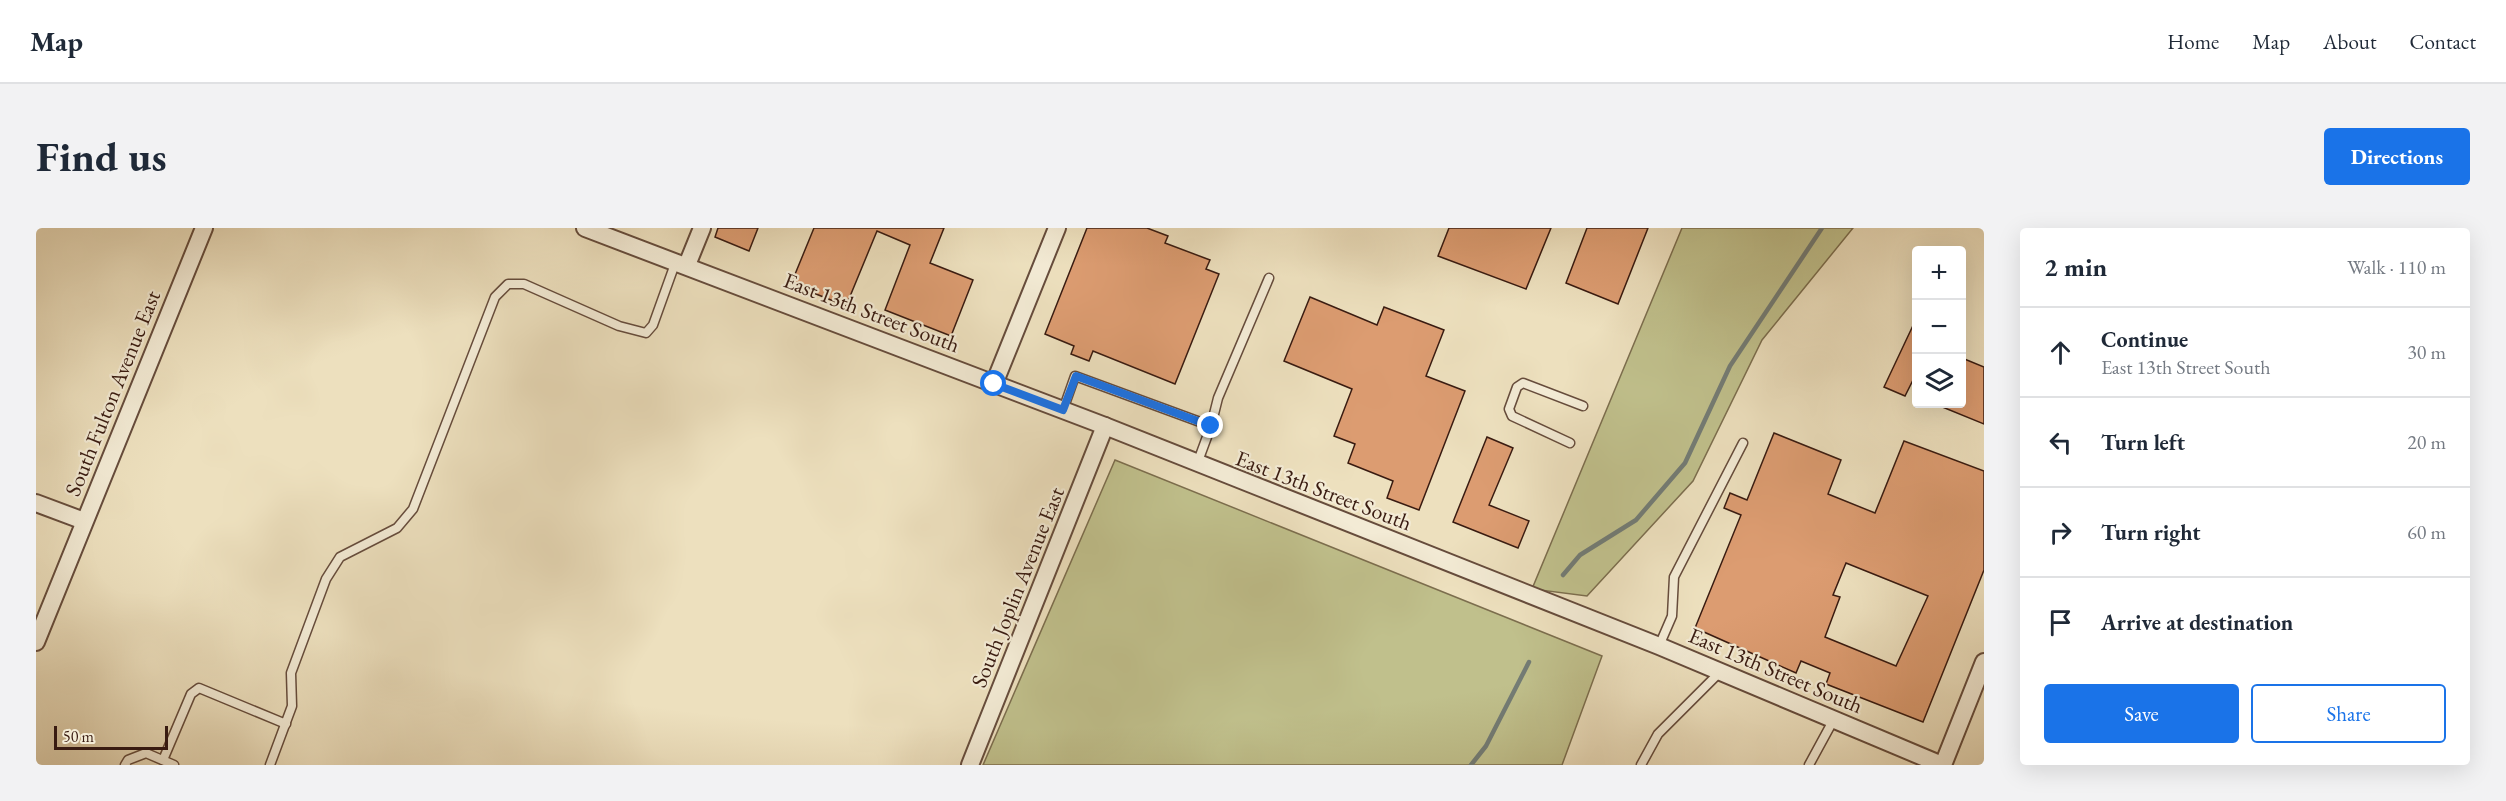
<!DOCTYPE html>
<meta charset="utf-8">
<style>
:root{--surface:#fff;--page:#f2f2f3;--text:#1f2937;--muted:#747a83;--line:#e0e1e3;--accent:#1a73e8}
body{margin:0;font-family:"EB Garamond",serif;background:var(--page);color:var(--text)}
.controls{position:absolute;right:18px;top:18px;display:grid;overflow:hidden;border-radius:6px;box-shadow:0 6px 24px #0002}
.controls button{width:54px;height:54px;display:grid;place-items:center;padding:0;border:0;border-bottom:2px solid var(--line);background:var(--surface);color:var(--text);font:30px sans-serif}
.scale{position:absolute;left:18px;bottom:15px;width:114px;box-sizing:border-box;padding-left:6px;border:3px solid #391b11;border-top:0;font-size:16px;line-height:21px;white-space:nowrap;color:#391b11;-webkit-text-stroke:4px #f3ebd5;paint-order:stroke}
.stop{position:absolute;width:18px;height:18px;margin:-14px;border:4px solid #1a73e8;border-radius:50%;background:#fff}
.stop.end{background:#1a73e8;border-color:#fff;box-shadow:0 2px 6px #0008}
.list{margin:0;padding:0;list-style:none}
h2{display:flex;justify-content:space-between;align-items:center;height:78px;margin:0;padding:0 24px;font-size:26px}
h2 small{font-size:20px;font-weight:400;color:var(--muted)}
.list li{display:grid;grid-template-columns:39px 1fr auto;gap:18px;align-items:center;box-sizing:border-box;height:90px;padding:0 24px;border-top:2px solid var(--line)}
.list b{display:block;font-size:22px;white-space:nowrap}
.list p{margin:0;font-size:20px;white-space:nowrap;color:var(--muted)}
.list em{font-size:20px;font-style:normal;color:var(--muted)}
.actions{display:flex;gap:12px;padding:18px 24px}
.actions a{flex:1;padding:14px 0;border:2px solid var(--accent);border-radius:6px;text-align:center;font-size:21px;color:var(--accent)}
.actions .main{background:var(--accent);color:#fff}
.icon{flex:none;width:33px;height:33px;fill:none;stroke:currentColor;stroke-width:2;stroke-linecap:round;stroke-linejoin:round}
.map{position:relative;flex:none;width:1948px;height:537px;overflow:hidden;border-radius:6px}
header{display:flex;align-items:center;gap:36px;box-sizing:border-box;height:84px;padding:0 30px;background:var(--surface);border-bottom:2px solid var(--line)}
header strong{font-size:28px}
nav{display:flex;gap:33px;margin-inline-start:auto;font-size:21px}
.intro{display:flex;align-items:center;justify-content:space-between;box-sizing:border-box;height:144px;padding:0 36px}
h1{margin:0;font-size:42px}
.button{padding:15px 27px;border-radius:6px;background:var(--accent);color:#fff;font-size:21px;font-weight:700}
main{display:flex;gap:36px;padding:0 36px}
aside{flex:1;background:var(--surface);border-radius:6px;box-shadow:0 6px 24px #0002}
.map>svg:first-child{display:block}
.green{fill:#c0c08c;stroke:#7c6e4e;stroke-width:1.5}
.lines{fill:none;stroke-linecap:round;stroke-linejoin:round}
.stream{stroke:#737c75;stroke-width:4.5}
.building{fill:#dc9c71;stroke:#391b11;stroke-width:1.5;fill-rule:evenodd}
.lane-casing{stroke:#664c3c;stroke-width:11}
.street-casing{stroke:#664c3c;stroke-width:20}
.lane{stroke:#f3ebd5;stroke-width:8}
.street{stroke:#f3ebd5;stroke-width:16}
.route{stroke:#1a73e8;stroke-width:8}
.labels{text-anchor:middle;stroke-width:4.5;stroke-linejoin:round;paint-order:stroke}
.street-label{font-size:22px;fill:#391b11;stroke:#f3ebd5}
</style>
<header>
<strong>Map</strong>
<nav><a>Home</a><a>Map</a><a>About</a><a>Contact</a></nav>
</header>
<div class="intro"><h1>Find us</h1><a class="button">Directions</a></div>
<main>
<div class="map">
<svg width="1948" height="537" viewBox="0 0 1948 537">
<rect width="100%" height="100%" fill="#ede0be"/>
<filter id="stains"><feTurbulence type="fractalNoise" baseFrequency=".00333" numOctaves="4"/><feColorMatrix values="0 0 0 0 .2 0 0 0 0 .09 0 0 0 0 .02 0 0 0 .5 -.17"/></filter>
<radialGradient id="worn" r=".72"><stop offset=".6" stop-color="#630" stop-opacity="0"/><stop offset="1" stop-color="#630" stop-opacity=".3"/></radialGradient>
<g class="green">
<path d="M1646,0h171l-91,112 -69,141 -106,115 -55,-7z"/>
<path d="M1079,232l487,196 -40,109h-579z"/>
</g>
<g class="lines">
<g class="stream">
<path d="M1527,347l17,-20 56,-35 49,-57 45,-97 92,-138"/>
<path d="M1435,537l15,-19 43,-84"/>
</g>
</g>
<g class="building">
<path d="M682,0h40l-9,23 -34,-14z"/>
<path d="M778,0h130l-14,35 43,17 -22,56 -66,-26 25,-65 -33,-14 -31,75 -55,-22z"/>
<path d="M1051,0h60l21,8 -3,7 45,17 -4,9 13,5 -44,110 -82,-33 -4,10 -18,-7 3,-8 -29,-12z"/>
<path d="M1413,0h102l-25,61 -88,-33z"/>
<path d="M1551,0h61l-30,76 -52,-21z"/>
<path d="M1274,69l67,28 7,-18 60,23 -18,46 39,15 -46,119 -32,-12 6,-17 -45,-18 7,-19 -21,-8 18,-47 -68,-28z"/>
<path d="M1881,89v55l-12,24 -21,-9z"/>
<path d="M1926,130l22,9v57l-49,-20h27z"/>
<path d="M1738,205l67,27 -13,34 47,19 29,-72 80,30v99l-61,152 -97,-38 4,-11 -29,-12 -5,12 -101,-45 46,-113 -17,-7 6,-15 17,7zM1810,335l82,33 -32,70 -71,-29 15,-40 -7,-2z"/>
<path d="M1451,209l26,11 -24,57 40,16 -11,27 -65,-26z"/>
</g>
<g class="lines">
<g class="lane-casing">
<g id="lane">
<path d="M1027,182l12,-34 136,50 -14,38"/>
<path d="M1175,198l7,-28 51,-120"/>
<path d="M1534,215l-58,-27 -3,-7 8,-22 6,-4 60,23"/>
<path d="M1623,418l13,-30 2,-39 69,-134"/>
<path d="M127,532l28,-66 8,-6 87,36"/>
<path d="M89,537l3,-5 18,-7 28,12"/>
<path d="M234,537l22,-59 -1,-33 35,-94 14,-22 57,-29 16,-19 82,-212 13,-13h16l95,42 27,7 7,-8 23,-64"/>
<path d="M1605,537l17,-31 62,-62"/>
<path d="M1773,537l25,-46"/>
</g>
</g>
<g class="street-casing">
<g id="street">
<path d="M549,0l520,198 554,220 283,119"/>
<path d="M651,37l15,-37"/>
<path d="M958,156l63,-156"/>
<path d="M0,275l48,18"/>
<path d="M0,414l168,-414"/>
<path d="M934,537l135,-339"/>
<path d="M1907,537l41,-103"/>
</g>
</g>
<use href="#lane" class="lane"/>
<use href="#street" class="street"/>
</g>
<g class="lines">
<path class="route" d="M958,156l69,26 13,-34 135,50"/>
</g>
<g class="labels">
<g class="street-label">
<text transform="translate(836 84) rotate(21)" y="8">East 13th Street South</text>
<text transform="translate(76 165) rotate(-68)" y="8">South Fulton Avenue East</text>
<text transform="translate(1288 262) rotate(21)" y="8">East 13th Street South</text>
<text transform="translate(981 359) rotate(-68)" y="8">South Joplin Avenue East</text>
<text transform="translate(1740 442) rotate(23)" y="8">East 13th Street South</text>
</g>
</g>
<rect width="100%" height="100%" filter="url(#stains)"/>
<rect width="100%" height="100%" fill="url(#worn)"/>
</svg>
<div class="controls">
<button>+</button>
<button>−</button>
<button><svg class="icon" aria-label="layers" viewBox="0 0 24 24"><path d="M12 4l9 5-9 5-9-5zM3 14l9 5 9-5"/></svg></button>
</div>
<div class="scale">50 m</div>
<div class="stop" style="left:958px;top:156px"></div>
<div class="stop end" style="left:1175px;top:198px"></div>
</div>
<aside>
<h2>2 min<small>Walk · 110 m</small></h2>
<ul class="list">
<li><svg class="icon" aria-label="ahead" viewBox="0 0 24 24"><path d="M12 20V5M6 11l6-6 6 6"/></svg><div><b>Continue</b><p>East 13th Street South</p></div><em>30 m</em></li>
<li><svg class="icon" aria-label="left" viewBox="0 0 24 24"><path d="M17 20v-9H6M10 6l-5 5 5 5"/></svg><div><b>Turn left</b></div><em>20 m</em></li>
<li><svg class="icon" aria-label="right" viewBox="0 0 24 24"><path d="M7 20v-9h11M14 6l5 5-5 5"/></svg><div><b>Turn right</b></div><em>60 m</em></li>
<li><svg class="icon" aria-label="arrive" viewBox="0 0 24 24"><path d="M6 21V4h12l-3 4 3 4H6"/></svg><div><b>Arrive at destination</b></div></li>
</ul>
<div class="actions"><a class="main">Save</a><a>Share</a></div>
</aside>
</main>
